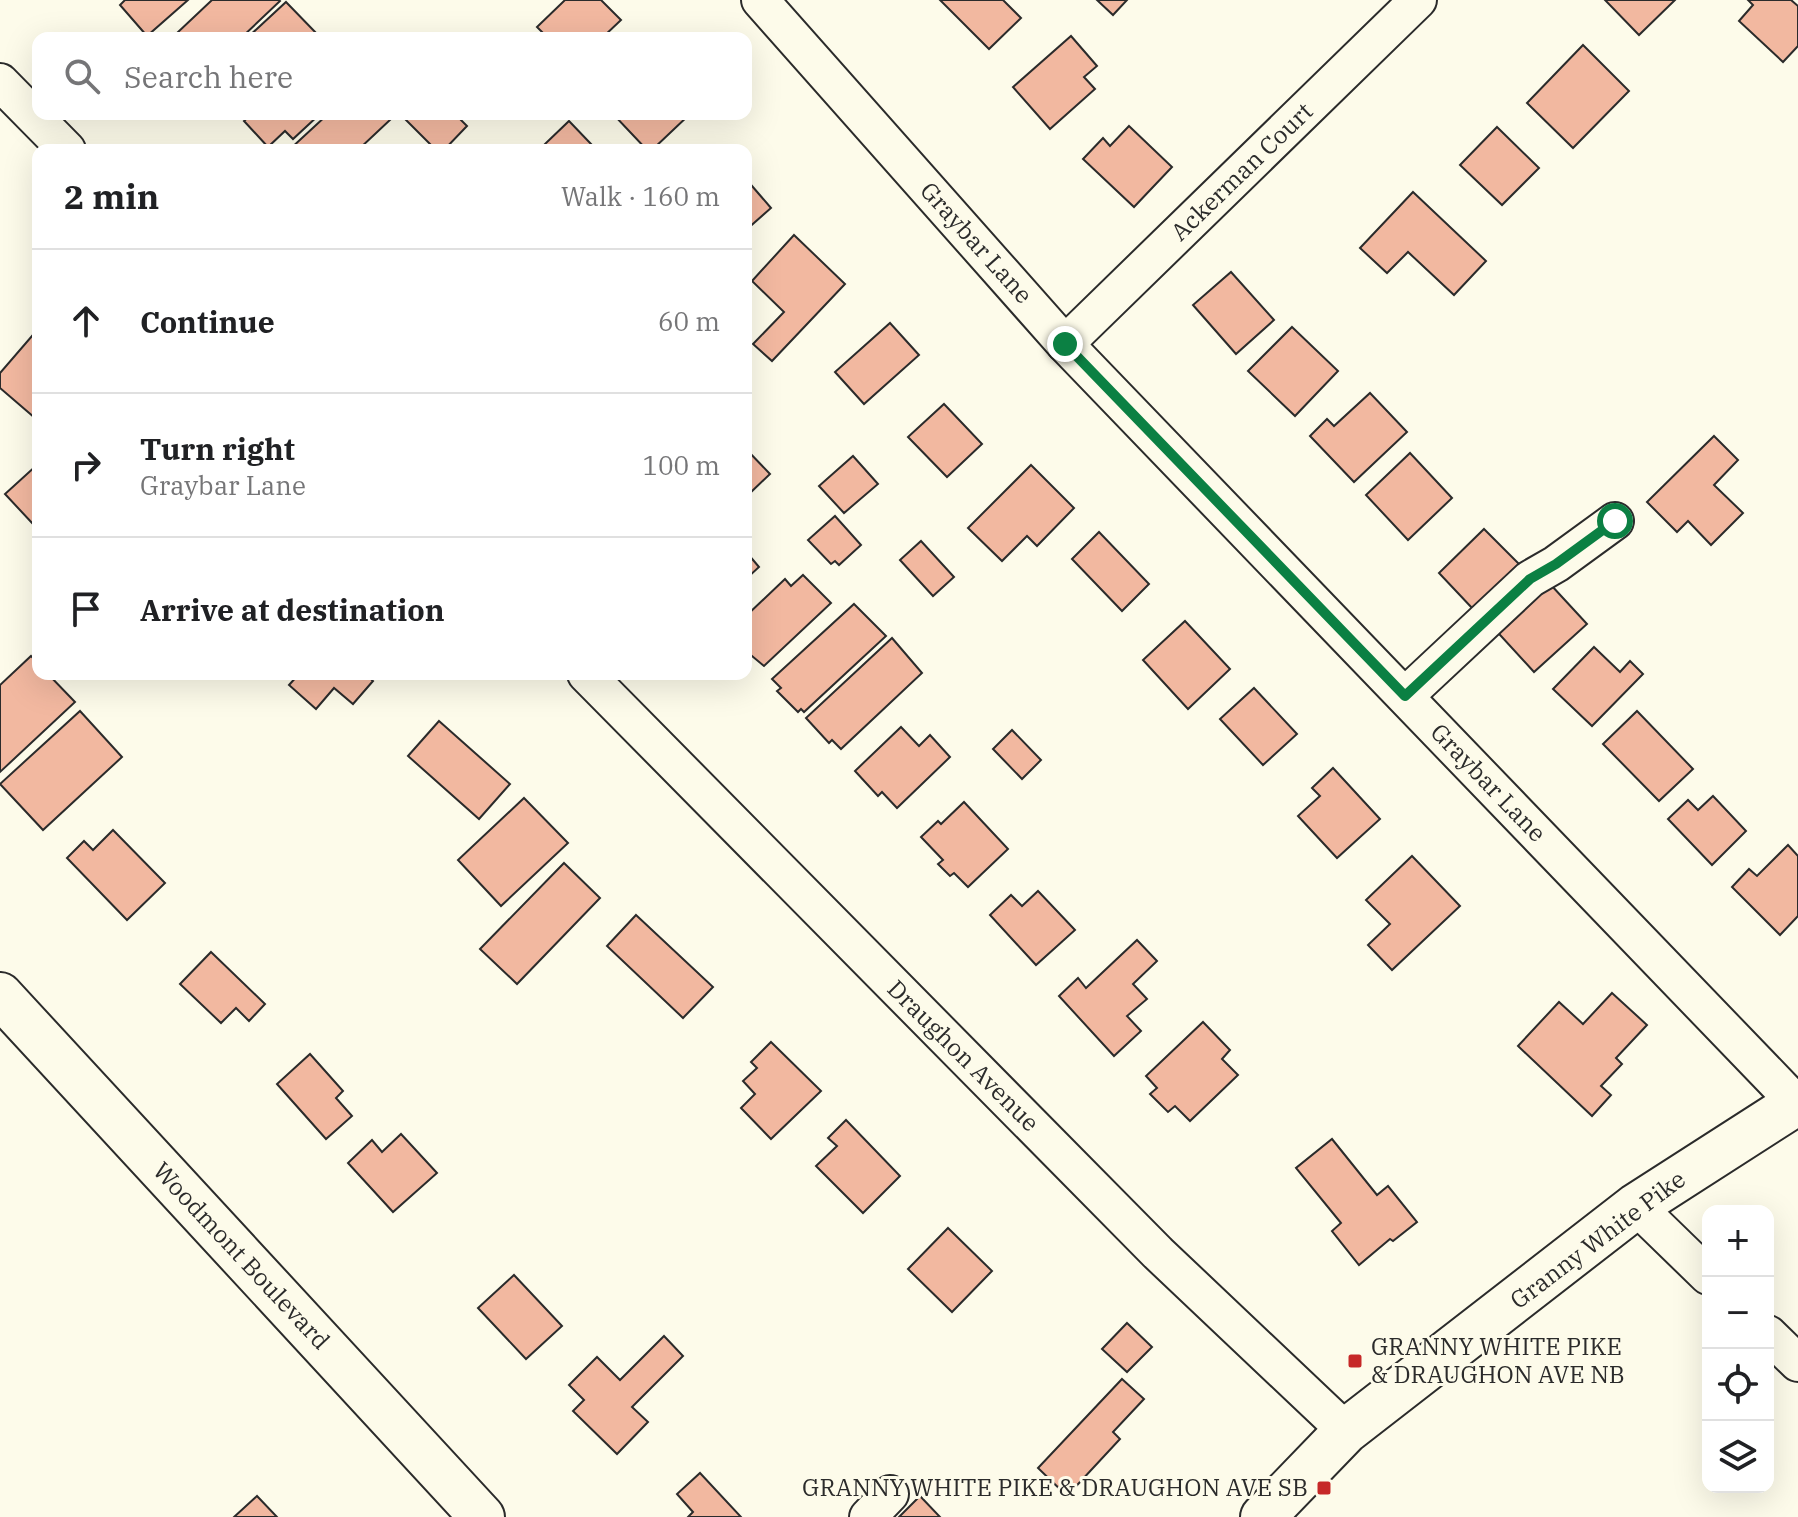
<!DOCTYPE html>
<meta charset="utf-8">
<style>
:root{--surface:#fff;--page:#f2f2f2;--text:#202124;--muted:#757577;--line:#e0e0e0}
body{margin:0;font-family:"IBM Plex Serif",serif;background:var(--page);color:var(--text)}
.controls{position:absolute;right:24px;bottom:24px;display:grid;overflow:hidden;border-radius:16px;box-shadow:0 8px 32px #0002}
.controls button{width:72px;height:72px;display:grid;place-items:center;padding:0;border:0;border-bottom:2px solid var(--line);background:var(--surface);color:var(--text);font:40px sans-serif}
.stop{position:absolute;width:24px;height:24px;margin:-18px;border:6px solid #0b8043;border-radius:50%;background:#fff}
.stop.end{background:#0b8043;border-color:#fff;box-shadow:0 2px 8px #0008}
.list{margin:0;padding:0;list-style:none}
h2{display:flex;justify-content:space-between;align-items:center;height:104px;margin:0;padding:0 32px;font-size:34px}
h2 small{font-size:26px;font-weight:400;color:var(--muted)}
.list li{display:grid;grid-template-columns:52px 1fr auto;gap:24px;align-items:center;box-sizing:border-box;height:144px;padding:0 32px;border-top:2px solid var(--line)}
.list b{display:block;font-size:30px;white-space:nowrap}
.list p{margin:0;font-size:26px;white-space:nowrap;color:var(--muted)}
.list em{font-size:26px;font-style:normal;color:var(--muted)}
.icon{flex:none;width:44px;height:44px;fill:none;stroke:currentColor;stroke-width:2;stroke-linecap:round;stroke-linejoin:round}
.map{position:relative;flex:none;width:1798px;height:1517px;overflow:hidden}
.search{position:absolute;background:var(--surface);box-shadow:0 8px 32px #0002;left:32px;top:32px;width:720px;height:88px;display:flex;align-items:center;gap:20px;box-sizing:border-box;padding:0 28px;border-radius:16px;color:var(--muted);font-size:30px}
.panel{position:absolute;background:var(--surface);box-shadow:0 8px 32px #0002;left:32px;top:144px;width:720px;height:536px;border-radius:16px}
.map>svg:first-child{display:block}
.building{fill:#f2b8a0;stroke:#2b2b2b;stroke-width:2}
.lines{fill:none;stroke-linecap:round;stroke-linejoin:round}
.minor-casing{stroke:#2b2b2b;stroke-width:40}
.major-casing{stroke:#2b2b2b;stroke-width:48}
.minor{stroke:#fdfbea;stroke-width:36}
.major{stroke:#fdfbea;stroke-width:44}
.route{stroke:#0b8043;stroke-width:10}
.poi-dot{fill:#c62828;stroke:#fdfbea;stroke-width:3}
.labels{text-anchor:middle;stroke-width:6;stroke-linejoin:round;paint-order:stroke}
.street-label{font-size:24px;fill:#2b2b2b;stroke:#fdfbea}
.poi-label{font-size:24px;fill:#2b2b2b;stroke:#fdfbea;text-anchor:start}
</style>
<div class="map">
<svg width="1798" height="1517" viewBox="0 0 1798 1517">
<rect width="100%" height="100%" fill="#fdfbea"/>
<g class="building">
<path d="M125,0h63l-41,36 -27,-31z"/>
<path d="M212,0h67l1,1 -39,37h-59l-5,-5z"/>
<path d="M565,0h36l20,20 -19,18h-54l-11,-11z"/>
<path d="M940,0h63l18,18 -32,31z"/>
<path d="M1097,0h30l-14,15z"/>
<path d="M1605,0h70l-36,35z"/>
<path d="M1748,0h43l7,6v40l-15,16 -44,-41 14,-16z"/>
<path d="M286,2l33,34 -2,2h-70z"/>
<path d="M1071,36l26,30 -13,11 11,12 -45,40 -37,-42z"/>
<path d="M1583,45l46,46 -56,57 -46,-45z"/>
<path d="M252,114h68l-27,25 -8,-8 -17,16 -24,-26z"/>
<path d="M328,114h58l5,5 -33,31h-69z"/>
<path d="M408,114h47l12,12 -23,24h-8l-32,-32z"/>
<path d="M613,114h77l-38,36h-5z"/>
<path d="M569,121l23,24 -5,5h-36l-6,-6z"/>
<path d="M1129,126l43,41 -38,40 -51,-48 20,-21 7,8z"/>
<path d="M1497,127l42,41 -37,37 -42,-40z"/>
<path d="M746,179l25,29 -25,22z"/>
<path d="M1413,192l73,69 -32,34 -46,-43 -21,21 -27,-25z"/>
<path d="M794,235l51,49 -73,77 -19,-17 31,-32 -32,-31z"/>
<path d="M1231,272l43,48 -38,34 -43,-49z"/>
<path d="M890,323l29,32 -55,49 -29,-32z"/>
<path d="M1292,327l46,44 -43,45 -47,-45z"/>
<path d="M38,329v85l-3,4 -35,-30v-15z"/>
<path d="M1370,393l37,39 -53,50 -44,-46 17,-17 7,7z"/>
<path d="M944,404l38,40 -35,33 -39,-40z"/>
<path d="M1714,436l24,24 -24,25 29,28 -32,32 -23,-24 -11,11 -30,-30z"/>
<path d="M746,449l24,25 -21,20 -3,-3z"/>
<path d="M1410,453l42,45 -44,42 -42,-45z"/>
<path d="M853,456l25,28 -34,29 -25,-27z"/>
<path d="M38,464v55l-5,5 -28,-30z"/>
<path d="M1031,465l43,43 -37,38 -10,-10 -25,25 -34,-33z"/>
<path d="M835,516l26,29 -22,20 -4,-4 -4,3 -23,-24z"/>
<path d="M1484,529l35,35 -46,45 -34,-36z"/>
<path d="M1099,532l50,52 -27,27 -50,-52z"/>
<path d="M921,541l33,36 -21,19 -33,-36z"/>
<path d="M748,554l11,13 -13,12v-23z"/>
<path d="M803,575l28,28 -67,63 -18,-15v-35l39,-37 6,7z"/>
<path d="M1551,585l36,39 -53,48 -44,-48 26,-7z"/>
<path d="M854,604l32,32 -82,76 -3,-3 -3,3 -21,-21 4,-3 -9,-9z"/>
<path d="M1185,621l45,48 -42,40 -45,-49z"/>
<path d="M892,638l30,35 -81,76 -9,-9 -3,3 -23,-25z"/>
<path d="M1594,647l26,25 10,-11 13,13 -51,52 -39,-37z"/>
<path d="M31,656l7,7v11h10l27,28 -75,70v-87z"/>
<path d="M299,674h66l8,7 -20,23 -19,-16 -18,21 -27,-24z"/>
<path d="M1254,688l43,46 -34,31 -43,-46z"/>
<path d="M80,711l42,46 -79,73 -43,-46z"/>
<path d="M1637,711l56,58 -34,32 -56,-57z"/>
<path d="M439,721l71,63 -31,35 -71,-63z"/>
<path d="M901,727l18,19 11,-11 20,22 -53,51 -15,-16 -4,4 -23,-25z"/>
<path d="M1012,730l29,30 -19,19 -29,-30z"/>
<path d="M1333,768l47,51 -43,39 -39,-42 22,-20 -8,-8z"/>
<path d="M1713,796l33,35 -34,34 -44,-46 20,-19 10,10z"/>
<path d="M524,798l44,45 -67,63 -43,-46z"/>
<path d="M964,802l44,47 -40,38 -14,-14 -4,3 -12,-12 5,-4 -22,-23 17,-16 3,3z"/>
<path d="M113,830l52,53 -38,37 -60,-62 17,-17 9,9z"/>
<path d="M1788,845l10,11v60l-18,19 -48,-48 17,-18 8,7z"/>
<path d="M1412,856l48,50 -68,64 -24,-25 22,-21 -24,-24z"/>
<path d="M564,863l36,35 -83,86 -37,-35z"/>
<path d="M1038,891l37,39 -39,35 -46,-50 21,-20 11,11z"/>
<path d="M636,915l77,72 -30,31 -76,-72z"/>
<path d="M1137,940l20,21 -24,23 14,15 -20,17 14,15 -27,25 -55,-60 19,-18 8,10z"/>
<path d="M211,952l54,52 -16,17 -13,-13 -15,15 -41,-39z"/>
<path d="M1612,993l35,32 -31,33 6,6 -21,22 10,9 -19,21 -74,-70 41,-44 24,22z"/>
<path d="M1203,1022l27,28 -8,9 16,16 -48,46 -15,-15 -7,6 -18,-18 7,-6 -11,-12z"/>
<path d="M771,1042l50,49 -50,48 -30,-31 14,-14 -12,-13 14,-13 -6,-6z"/>
<path d="M310,1054l33,37 -7,7 16,18 -26,23 -49,-55z"/>
<path d="M846,1120l54,56 -37,37 -47,-47 21,-20 -9,-8z"/>
<path d="M401,1134l36,39 -44,39 -45,-49 24,-23 10,12z"/>
<path d="M1332,1139l45,56 11,-9 29,36 -24,19 -3,-2 -31,26 -27,-34 9,-8 -45,-55z"/>
<path d="M948,1228l44,43 -40,41 -44,-43z"/>
<path d="M514,1275l48,51 -36,33 -48,-51z"/>
<path d="M1127,1323l25,24 -25,25 -25,-23z"/>
<path d="M664,1336l19,20 -51,51 16,15 -31,32 -44,-43 11,-11 -15,-15 28,-28 23,23z"/>
<path d="M1122,1379l22,20 -31,33 7,7 -53,57 -29,-28z"/>
<path d="M700,1473l41,44h-53l5,-5 -16,-18z"/>
<path d="M257,1496l20,21h-43z"/>
<path d="M920,1496l20,21h-41z"/>
</g>
<g class="lines">
<g class="minor-casing">
<g id="minor">
<path d="M760,0l305,344 731,759"/>
<path d="M0,82l67,68"/>
<path d="M1065,344l353,-344"/>
<path d="M586,674l572,579 188,178"/>
<path d="M1405,696l125,-117 26,-15 59,-43"/>
<path d="M1636,1206l72,70"/>
<path d="M1768,1334l30,29"/>
<path d="M868,1517l22,-23"/>
</g>
</g>
<g class="major-casing">
<g id="major">
<path d="M0,995l482,522"/>
<path d="M1263,1517l83,-86 290,-225 162,-104"/>
</g>
</g>
<use href="#minor" class="minor"/>
<use href="#major" class="major"/>
</g>
<g class="lines">
<path class="route" d="M1065,344l340,352 125,-117 26,-15 59,-43"/>
</g>
<g class="poi-dot">
<rect x="1347" y="1353" width="16" height="16" rx="4"/>
<rect x="1316" y="1480" width="16" height="16" rx="4"/>
</g>
<g class="labels">
<g class="street-label">
<text transform="translate(1242 172) rotate(-44)" y="8">Ackerman Court</text>
<text transform="translate(976 243) rotate(48)" y="8">Graybar Lane</text>
<text transform="translate(1488 783) rotate(46)" y="8">Graybar Lane</text>
<text transform="translate(963 1056) rotate(45)" y="8">Draughon Avenue</text>
<text transform="translate(1598 1240) rotate(-37)" y="8">Granny White Pike</text>
<text transform="translate(241 1256) rotate(47)" y="8">Woodmont Boulevard</text>
</g>
<g class="poi-label">
<text x="1371" y="1355">GRANNY WHITE PIKE<tspan x="1371" dy="28">&amp; DRAUGHON AVE NB</tspan></text>
<text x="1308" y="1496" text-anchor="end">GRANNY WHITE PIKE &amp; DRAUGHON AVE SB</text>
</g>
</g>
</svg>
<div class="controls">
<button>+</button>
<button>−</button>
<button><svg class="icon" aria-label="locate" viewBox="0 0 24 24"><circle cx="12" cy="12" r="6"/><path d="M12 2v4M12 18v4M2 12h4M18 12h4"/></svg></button>
<button><svg class="icon" aria-label="layers" viewBox="0 0 24 24"><path d="M12 4l9 5-9 5-9-5zM3 14l9 5 9-5"/></svg></button>
</div>
<div class="stop" style="left:1615px;top:521px"></div>
<div class="stop end" style="left:1065px;top:344px"></div>
<div class="search"><svg class="icon" aria-label="search" viewBox="0 0 24 24"><circle cx="10" cy="10" r="6"/><path d="M15 15l6 6"/></svg>Search here</div>
<section class="panel">
<h2>2 min<small>Walk · 160 m</small></h2>
<ul class="list">
<li><svg class="icon" aria-label="ahead" viewBox="0 0 24 24"><path d="M12 20V5M6 11l6-6 6 6"/></svg><div><b>Continue</b></div><em>60 m</em></li>
<li><svg class="icon" aria-label="right" viewBox="0 0 24 24"><path d="M7 20v-9h11M14 6l5 5-5 5"/></svg><div><b>Turn right</b><p>Graybar Lane</p></div><em>100 m</em></li>
<li><svg class="icon" aria-label="arrive" viewBox="0 0 24 24"><path d="M6 21V4h12l-3 4 3 4H6"/></svg><div><b>Arrive at destination</b></div></li>
</ul>
</section>
</div>
